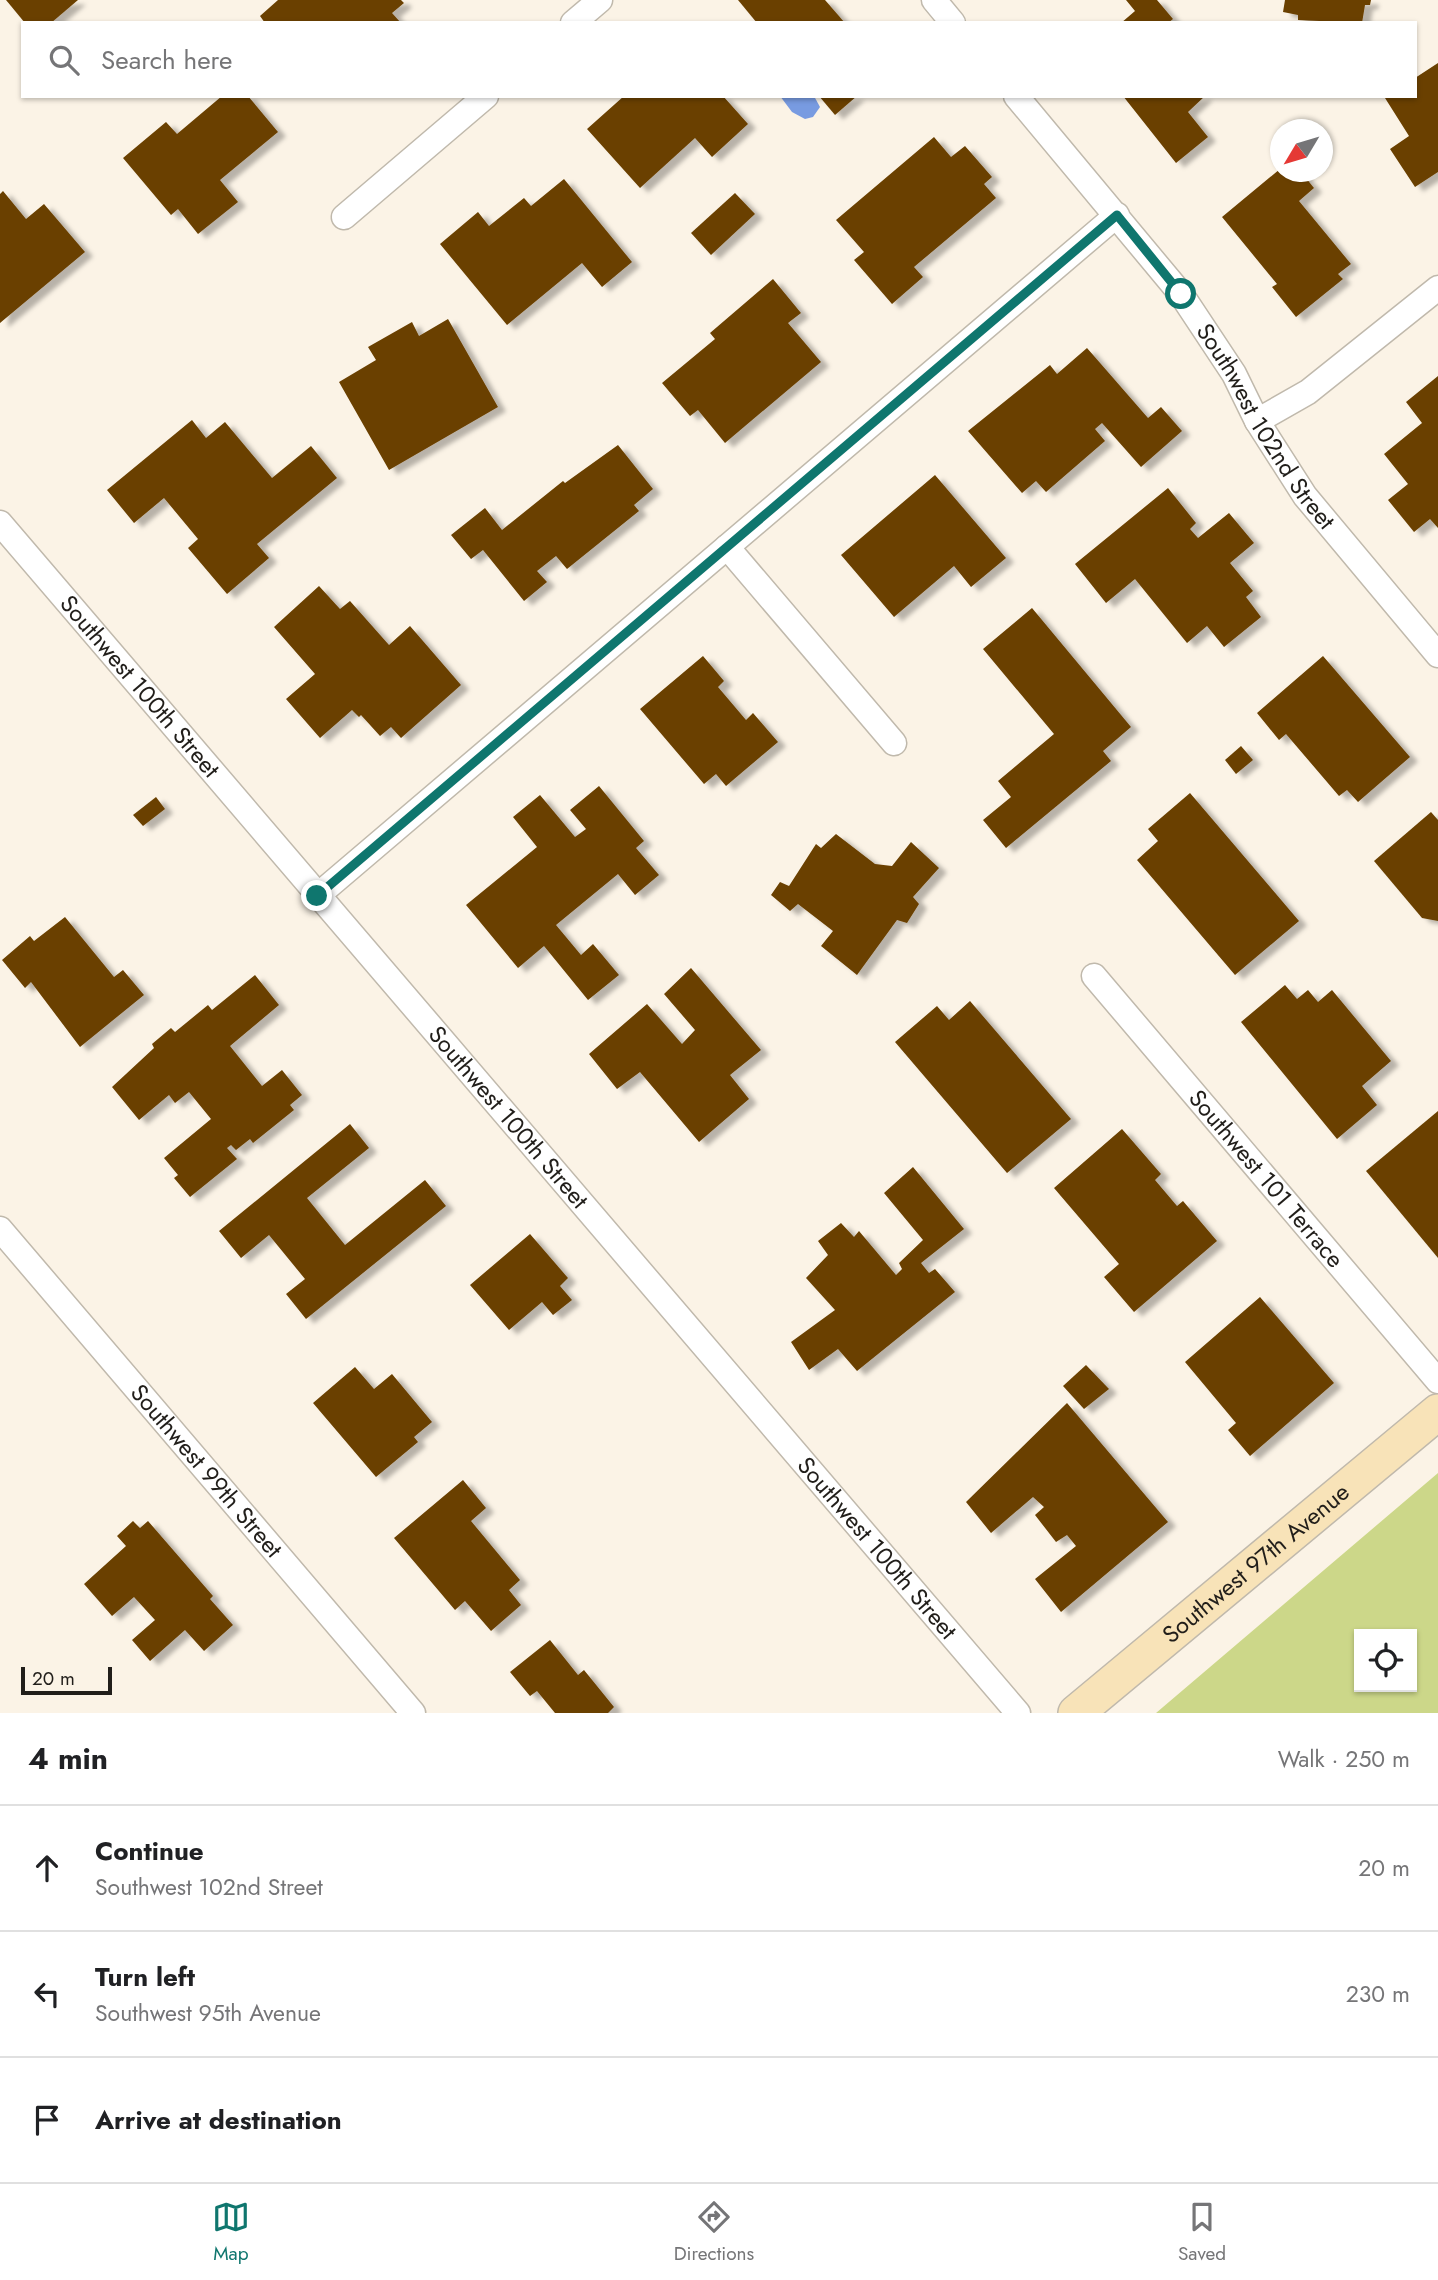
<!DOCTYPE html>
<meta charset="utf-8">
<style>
:root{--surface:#fff;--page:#f6f6f6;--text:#202124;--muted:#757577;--line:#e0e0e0;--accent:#0f766e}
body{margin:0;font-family:Jost,sans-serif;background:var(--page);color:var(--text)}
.controls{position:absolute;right:21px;bottom:21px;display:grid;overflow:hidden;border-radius:0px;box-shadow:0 2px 5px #0004}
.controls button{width:63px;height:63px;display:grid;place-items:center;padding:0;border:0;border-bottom:2px solid var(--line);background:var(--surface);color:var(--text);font:35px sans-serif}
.compass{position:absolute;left:1270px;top:119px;width:63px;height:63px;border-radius:50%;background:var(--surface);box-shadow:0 2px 5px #0004;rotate:232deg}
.scale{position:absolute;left:21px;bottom:18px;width:91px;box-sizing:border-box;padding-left:7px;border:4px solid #211e1a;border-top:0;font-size:19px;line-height:24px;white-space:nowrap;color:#211e1a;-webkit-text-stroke:5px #fbf3e6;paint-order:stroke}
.stop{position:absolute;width:21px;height:21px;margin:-16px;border:5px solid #0f766e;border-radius:50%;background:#fff}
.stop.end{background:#0f766e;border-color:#fff;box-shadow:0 2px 7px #0008}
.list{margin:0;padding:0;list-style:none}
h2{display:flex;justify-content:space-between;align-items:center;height:91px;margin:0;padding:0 28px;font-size:30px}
h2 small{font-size:23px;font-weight:400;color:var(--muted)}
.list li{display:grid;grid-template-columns:46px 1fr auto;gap:21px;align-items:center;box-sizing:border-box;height:126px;padding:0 28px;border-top:2px solid var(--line)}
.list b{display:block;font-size:26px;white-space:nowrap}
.list p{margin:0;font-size:23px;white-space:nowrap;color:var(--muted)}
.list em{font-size:23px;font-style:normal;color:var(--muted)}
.icon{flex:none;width:38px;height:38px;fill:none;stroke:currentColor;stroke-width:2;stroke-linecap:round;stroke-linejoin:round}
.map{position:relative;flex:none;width:1438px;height:1713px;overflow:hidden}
.search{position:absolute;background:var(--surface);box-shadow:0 2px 5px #0004;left:21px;right:21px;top:21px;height:77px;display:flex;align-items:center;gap:18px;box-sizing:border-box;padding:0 24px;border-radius:0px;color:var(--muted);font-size:26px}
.sheet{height:469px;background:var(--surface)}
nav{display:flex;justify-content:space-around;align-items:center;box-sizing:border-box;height:98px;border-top:2px solid var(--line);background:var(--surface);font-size:19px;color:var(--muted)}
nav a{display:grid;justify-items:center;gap:4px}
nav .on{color:var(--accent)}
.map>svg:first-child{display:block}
.green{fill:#ccd789;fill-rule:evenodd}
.water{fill:#789be1}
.building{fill:#6a4003;filter:url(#shadow)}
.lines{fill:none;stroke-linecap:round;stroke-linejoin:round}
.street-casing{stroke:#c0b9ac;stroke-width:27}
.secondary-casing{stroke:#c0b9ac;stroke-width:38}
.street{stroke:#fff;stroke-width:24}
.secondary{stroke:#f8e3b8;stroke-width:35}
.route{stroke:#0f766e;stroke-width:9}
.labels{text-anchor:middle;stroke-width:7;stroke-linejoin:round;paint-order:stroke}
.street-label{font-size:24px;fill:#211e1a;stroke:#fbf3e6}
</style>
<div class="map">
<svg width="1438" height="1713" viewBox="0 0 1438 1713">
<defs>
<filter id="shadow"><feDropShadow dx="8" dy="4.5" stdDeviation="2" flood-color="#0004"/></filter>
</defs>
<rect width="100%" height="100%" fill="#fbf3e6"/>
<path class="green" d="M1438,1473v240h-282zM1359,1634h53v53h-53z"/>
<path class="water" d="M780,96h34l6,11 -7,10 -8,2 -13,-7z"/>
<g class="building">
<path d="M6,0h72l-27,23h-26z"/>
<path d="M278,0h123l3,3 -12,10 9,10h-136l-5,-7z"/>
<path d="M738,0h87l20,23h-88z"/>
<path d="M1126,0h31l16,19 -5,4h-47l14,-12z"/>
<path d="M1285,0h86l-1,5h-5l-3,18 -64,-3v-5l-15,-3z"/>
<path d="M1438,63v109l-23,15 -25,-38 19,-13 -24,-38 30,-2v-18z"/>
<path d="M222,96h26l30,36 -58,48 18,22 -40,32 -20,-25 -7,6 -48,-57 43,-36 11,12z"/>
<path d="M624,96h99l25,28 -36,33 -17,-19 -55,50 -53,-59z"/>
<path d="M819,96h38l-22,19z"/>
<path d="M1123,96h82l-17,16 20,25 -32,26z"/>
<path d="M934,137l17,20 14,-11 27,31 -8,7 12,14 -82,69 9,10 -31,27 -38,-44 10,-8 -28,-32z"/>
<path d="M1280,169l21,3 13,16 -15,13 52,63 -13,10 5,5 -47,38 -24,-30 5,-3 -55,-67z"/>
<path d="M564,179l68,83 -30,25 -20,-24 -75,62 -67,-81 38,-32 11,14 35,-28 7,8z"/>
<path d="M3,191l23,28 18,-15 41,48 -85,71v-129z"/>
<path d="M735,193l20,21 -44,41 -20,-22z"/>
<path d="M773,279l28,34 -13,10 33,39 -96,81 -27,-33 -8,6 -28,-33 53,-44 -5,-6z"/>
<path d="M448,319l50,88 -109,63 -50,-88 37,-22 -8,-13 44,-25 7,14z"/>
<path d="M1087,348l61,70 13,-11 21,24 -41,36 -39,-44 -7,6 10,12 -59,51 -10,-11 -14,12 -54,-62 82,-66 7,9z"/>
<path d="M1438,376v152l-8,-9 -16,13 -26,-32 20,-16 -24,-30 38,-31 -16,-21z"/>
<path d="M192,420l14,18 19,-16 47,56 39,-32 26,32 -80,66 12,14 -42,36 -39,-46 10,-9 -34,-41 -30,25 -27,-33z"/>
<path d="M618,445l35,44 -19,16 5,6 -72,58 -11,-13 -19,15 10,11 -23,19 -41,-51 -12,9 -20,-24 34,-27 17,22 61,-49 2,2z"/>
<path d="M935,475l71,83 -35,29 -17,-21 -60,51 -53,-62z"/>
<path d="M1168,488l28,35 -6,6 8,9 31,-25 25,30 -24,20 23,28 -7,6 15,20 -37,30 -17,-21 -20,17 -52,-64 -29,24 -31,-39z"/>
<path d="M319,586l21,23 10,-8 39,44 21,-19 51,59 -60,53 -10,-11 -11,9 -19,-21 -2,2 -7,-7 -32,28 -34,-39 29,-25 -41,-47z"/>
<path d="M1032,608l99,119 -28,24 8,10 -105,87 -23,-28 28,-23 -13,-16 56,-47 -71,-85z"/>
<path d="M703,656l21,25 -6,6 28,33 7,-7 25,29 -52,44 -10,-12 -12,10 -64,-75z"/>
<path d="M1323,656l87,101 -52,45 -11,-12 -8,6 -53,-62 -7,6 -22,-27z"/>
<path d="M1241,746l12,14 -17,14 -11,-14z"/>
<path d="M599,786l45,55 -8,7 23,27 -24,20 -17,-21 -62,51 25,30 12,-11 26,31 -31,25 -44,-54 -26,22 -52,-63 71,-58 -24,-30 27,-22 35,42 11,-8 -16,-19z"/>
<path d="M1190,793l109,128 -64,54 -98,-115 21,-19 -10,-12z"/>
<path d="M156,797l9,12 -22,17 -10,-11z"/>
<path d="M1431,812l7,8v101l-16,-3 -48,-57z"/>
<path d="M836,834l39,30 17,2 19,-24 28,26 -26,29 6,7 -12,19 -10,-3 -40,55 -36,-29 12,-15 -35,-27 -8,7 -19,-16 9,-13 9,4 27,-42 5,4z"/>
<path d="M65,917l49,60 9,-7 21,25 -64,52 -49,-65 -6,6 -23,-28 28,-24 4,5z"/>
<path d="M691,968l70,82 -31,25 19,24 -50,43 -59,-70 -23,17 -28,-35 58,-50 35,40 13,-14 -31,-36z"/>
<path d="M255,975l24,30 -49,41 32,40 20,-16 20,25 -12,10 4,5 -41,33 -3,-4 -14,11 -5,-5 -4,3 10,11 -47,38 -16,-19 4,-3 -14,-17 47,-39 -22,-27 -14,11 -6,-8 -30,25 -27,-33 42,-39 -2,-4 19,-16 4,4 33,-27 4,5z"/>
<path d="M1285,985l12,14 11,-9 10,12 14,-12 59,71 -29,25 15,19 -40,34 -96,-117z"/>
<path d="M970,1001l101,118 -64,54 -112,-131 42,-36 12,14z"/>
<path d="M1438,1111v147l-72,-87z"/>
<path d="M350,1124l19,24 -62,50 38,47 80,-65 21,26 -140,113 -20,-25 19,-15 -36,-44 -28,23 -22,-27z"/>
<path d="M1122,1129l39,45 -6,6 22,26 6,-5 34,40 -83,71 -30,-35 15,-13 -65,-76z"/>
<path d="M913,1167l51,62 -43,34 8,10 6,-4 20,23 -98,79 -19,-22 -29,21 -18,-28 44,-32 -29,-32 22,-23 -10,-14 23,-18 13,14 5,-6 37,44 6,-6 -3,-6 24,-23 -39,-47z"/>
<path d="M530,1234l38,44 -8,8 12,14 -19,15 -11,-13 -33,28 -39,-45z"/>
<path d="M1260,1297l74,86 -84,73 -22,-26 8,-7 -51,-61z"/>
<path d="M1086,1365l23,24 -25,20 -21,-23z"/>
<path d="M355,1367l19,22 18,-15 40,48 -18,15 4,5 -42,35 -63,-74z"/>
<path d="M1067,1403l101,119 -107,90 -26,-33 41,-33 -9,-11 -11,7 -21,-27 9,-8 -11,-10 -42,36 -25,-31z"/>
<path d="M463,1480l23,28 -15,13 49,59 -11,10 12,15 -30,26 -26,-30 -10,9 -61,-72z"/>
<path d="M133,1521l7,7 8,-7 65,75 -3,3 23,26 -29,26 -19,-21 -35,31 -18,-21 23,-20 -21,-23 -22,19 -28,-32 42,-38 -9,-10z"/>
<path d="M550,1640l28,35 6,-5 30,37 -6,6h-53l-18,-22 -7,5 -20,-24z"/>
</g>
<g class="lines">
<g class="street-casing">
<g id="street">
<path d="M934,0l19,23"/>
<path d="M573,23l27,-23"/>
<path id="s1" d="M1016,96l165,198 53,80 23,47 48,75 133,159"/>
<path d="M344,217l142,-121"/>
<path d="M1257,421l51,-29 130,-104"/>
<path id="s2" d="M0,523l1018,1190"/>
<path d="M727,547l167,196"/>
<path d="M317,896l800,-681"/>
<path id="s3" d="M1094,976l344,405"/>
<path id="s4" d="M0,1229l413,484"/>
</g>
</g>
<g class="secondary-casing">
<g id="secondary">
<path id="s5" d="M1076,1713l362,-301"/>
</g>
</g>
<use href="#street" class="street"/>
<use href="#secondary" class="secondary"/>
</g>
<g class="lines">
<path class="route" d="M317,896l800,-681 64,79"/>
</g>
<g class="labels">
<g class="street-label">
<text dy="8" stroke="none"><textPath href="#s1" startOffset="415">Southwest 102nd Street</textPath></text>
<text dy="8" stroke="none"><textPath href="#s2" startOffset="215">Southwest 100th Street</textPath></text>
<text dy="8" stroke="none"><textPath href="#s2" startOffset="782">Southwest 100th Street</textPath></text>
<text dy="8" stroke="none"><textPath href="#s3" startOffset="266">Southwest 101 Terrace</textPath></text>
<text dy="8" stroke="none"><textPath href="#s4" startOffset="318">Southwest 99th Street</textPath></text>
<text dy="8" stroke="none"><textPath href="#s2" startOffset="1349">Southwest 100th Street</textPath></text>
<text dy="8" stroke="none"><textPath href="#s5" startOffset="234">Southwest 97th Avenue</textPath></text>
</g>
</g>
</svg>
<div class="controls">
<button><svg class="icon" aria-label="locate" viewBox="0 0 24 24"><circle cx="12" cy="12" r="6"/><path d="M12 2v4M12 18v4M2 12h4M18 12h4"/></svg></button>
</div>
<svg class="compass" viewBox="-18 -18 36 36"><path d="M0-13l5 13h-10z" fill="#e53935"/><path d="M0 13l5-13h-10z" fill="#757577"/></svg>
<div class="scale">20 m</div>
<div class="stop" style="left:1181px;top:294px"></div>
<div class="stop end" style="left:317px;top:896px"></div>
<div class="search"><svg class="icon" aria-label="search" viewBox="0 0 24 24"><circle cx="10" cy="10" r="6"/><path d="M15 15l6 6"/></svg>Search here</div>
</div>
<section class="sheet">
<h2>4 min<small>Walk · 250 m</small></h2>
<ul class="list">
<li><svg class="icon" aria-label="ahead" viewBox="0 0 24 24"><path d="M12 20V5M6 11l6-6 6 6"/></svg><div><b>Continue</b><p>Southwest 102nd Street</p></div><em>20 m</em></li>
<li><svg class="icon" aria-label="left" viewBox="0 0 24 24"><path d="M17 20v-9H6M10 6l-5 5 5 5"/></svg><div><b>Turn left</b><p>Southwest 95th Avenue</p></div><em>230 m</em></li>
<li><svg class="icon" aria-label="arrive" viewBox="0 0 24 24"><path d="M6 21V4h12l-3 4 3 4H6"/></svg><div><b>Arrive at destination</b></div></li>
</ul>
</section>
<nav>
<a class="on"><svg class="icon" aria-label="map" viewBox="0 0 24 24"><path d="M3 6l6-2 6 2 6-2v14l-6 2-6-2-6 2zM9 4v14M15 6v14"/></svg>Map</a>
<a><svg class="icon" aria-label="directions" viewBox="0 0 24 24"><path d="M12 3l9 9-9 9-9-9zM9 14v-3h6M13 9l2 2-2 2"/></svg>Directions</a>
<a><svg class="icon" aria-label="saved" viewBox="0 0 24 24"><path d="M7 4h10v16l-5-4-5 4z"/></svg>Saved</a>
</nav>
